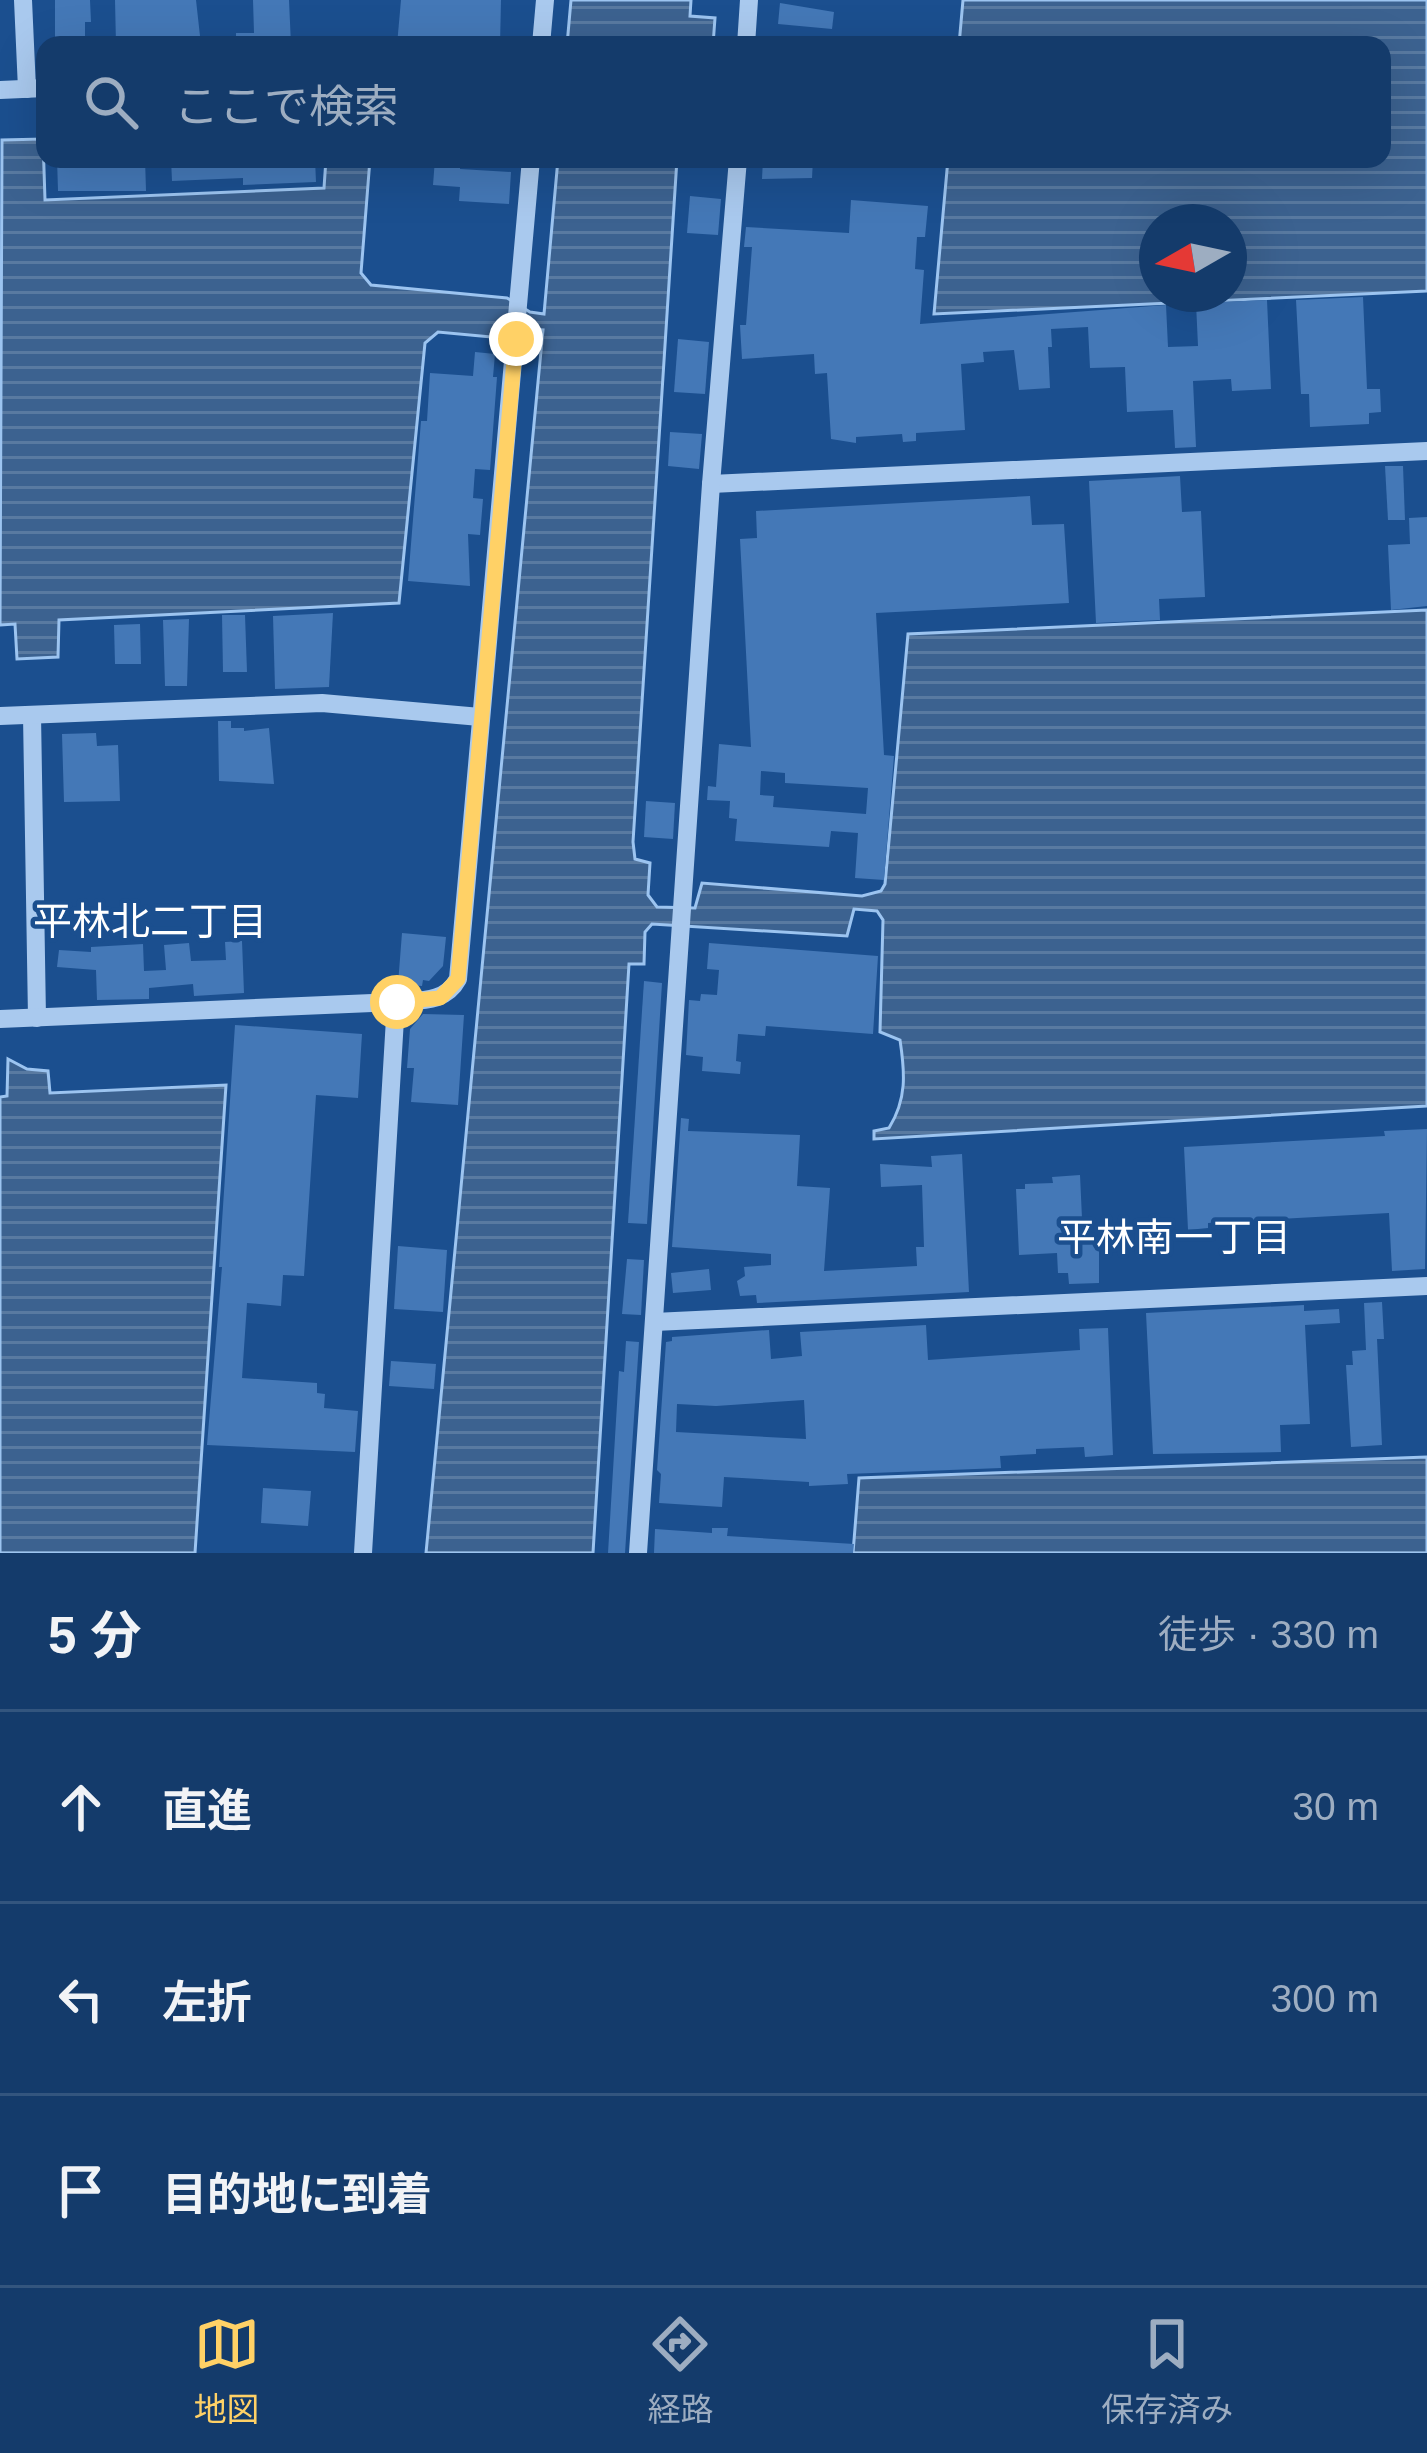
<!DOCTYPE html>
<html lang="ja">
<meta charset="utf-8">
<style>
:root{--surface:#143b6b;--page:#214673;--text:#f1f3f6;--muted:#9dadc1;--line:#33557e;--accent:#ffd166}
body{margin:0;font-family:Arial,"Noto Sans JP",sans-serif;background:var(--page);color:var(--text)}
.compass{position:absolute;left:1139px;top:204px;width:108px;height:108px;border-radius:50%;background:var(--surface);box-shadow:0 12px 48px #0002;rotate:261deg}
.stop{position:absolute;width:36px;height:36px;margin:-27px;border:9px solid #ffd166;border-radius:50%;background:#fff}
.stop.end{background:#ffd166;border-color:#fff;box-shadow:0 3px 12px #0008}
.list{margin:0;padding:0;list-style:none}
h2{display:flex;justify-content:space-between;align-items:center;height:156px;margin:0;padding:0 48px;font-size:51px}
h2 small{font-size:39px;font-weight:400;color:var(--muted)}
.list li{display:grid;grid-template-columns:78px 1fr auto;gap:36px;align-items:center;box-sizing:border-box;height:192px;padding:0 48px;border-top:3px solid var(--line)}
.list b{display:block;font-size:45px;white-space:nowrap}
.list em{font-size:39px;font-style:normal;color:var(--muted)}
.icon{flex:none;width:66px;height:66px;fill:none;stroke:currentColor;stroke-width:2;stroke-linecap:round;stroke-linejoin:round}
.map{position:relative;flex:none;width:1427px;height:1553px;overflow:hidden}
.search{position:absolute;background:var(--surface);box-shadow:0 12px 48px #0002;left:36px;right:36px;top:36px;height:132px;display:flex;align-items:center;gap:30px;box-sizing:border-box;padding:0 42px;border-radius:24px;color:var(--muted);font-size:45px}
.sheet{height:732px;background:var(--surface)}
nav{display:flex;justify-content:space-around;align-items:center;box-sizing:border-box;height:168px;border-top:3px solid var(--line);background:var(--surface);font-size:33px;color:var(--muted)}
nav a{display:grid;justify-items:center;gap:6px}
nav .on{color:var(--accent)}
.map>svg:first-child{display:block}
.water{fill:url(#water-rules);stroke:#9cc4f0;stroke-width:3;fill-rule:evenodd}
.building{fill:#4478b7;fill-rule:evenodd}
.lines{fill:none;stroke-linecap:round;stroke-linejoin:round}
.minor{stroke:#a9c9ee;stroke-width:18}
.route{stroke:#ffd166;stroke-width:15}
.labels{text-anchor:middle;stroke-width:9;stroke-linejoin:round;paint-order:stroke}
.neighbourhood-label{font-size:39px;fill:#fff;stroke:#1b4f8f}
</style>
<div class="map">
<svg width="1427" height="1553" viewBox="0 0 1427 1553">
<defs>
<pattern id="water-rules" width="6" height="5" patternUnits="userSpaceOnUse" patternTransform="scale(3)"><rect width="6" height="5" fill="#3c6290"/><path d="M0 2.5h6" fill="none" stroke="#597aa1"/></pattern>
</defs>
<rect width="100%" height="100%" fill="#1b4f8f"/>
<g class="water">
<path d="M571,0h120l-1,16 25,2 -2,27h-146z"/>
<path d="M963,0h464v291l-493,23 14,-155h434v-114h-423zM1157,222h72v72h-72z"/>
<path d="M43,139l2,61 279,-12 2,-29h44l-9,114 10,12 136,13 23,14 14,2 14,-155h119l-44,683 2,17 15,4 -2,32 9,12 38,1 7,-25 160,13 19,-5 4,-7 23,-250 519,-24v496l-553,33v-8l15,-3c18,-29 16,-55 11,-88l-20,-8 3,-112 -6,-9 -23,-2 -7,27 -195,-12 -7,8 -1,32h-15l-36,589h-167l117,-1223 -13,-1 -28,9 -64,-6 -13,11 -26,260 -340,17 -1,37 -41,2 -2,-35 -15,1 2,-485z"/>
<path d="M8,1059l19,10 21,2 2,22 176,-8 -31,468h-195v-456l7,-1z"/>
<path d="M1427,1457v96h-574l6,-75z"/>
</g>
<g class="building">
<path d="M55,0h35l1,22h-6v23h-30z"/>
<path d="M115,0h81l4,36h-25v9h-59z"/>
<path d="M253,0h36l2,45h-55v-12h18z"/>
<path d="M401,0h100l-1,45h-103z"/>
<path d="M780,3l54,9 -2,17 -54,-5z"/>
<path d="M57,159h88l1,32h-88z"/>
<path d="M171,159h144l1,23 -73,3v-7l-71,3z"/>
<path d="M435,159h25v10l51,3 -2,32 -50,-3 1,-14 -27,-2z"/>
<path d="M763,159h50l-1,19 -50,1z"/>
<path d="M690,196l31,3 -3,36 -31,-2z"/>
<path d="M851,200l77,6 -3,31h-8l-2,32 9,1 -4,54 246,-19 2,42 30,-1 -2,-43 71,-3 4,89 -39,2 -1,-12 -38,2 3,66 -21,1 -2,-38 -46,2 -2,-45 -35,1 -2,-41 -37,2 1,18h-4l2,41 -31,2 -5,-40 -31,2 1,10 -23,2 4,66 -49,3v8l-13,1 -1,-8 -46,3v6l-25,-4 -4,-66 -12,1 -1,-20 -72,5 -2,-34h6l6,-78h-8l2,-20 103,6z"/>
<path d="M1363,297l4,92h13l1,23 -12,1v11l-59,3 -1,-33h-8l-5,-94z"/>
<path d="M678,339l31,3 -4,52 -31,-2z"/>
<path d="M475,352l20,2 -2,23h4l-7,93 -15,-1 -2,29 10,1 -3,36 -12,-1 2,52 -62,-5 13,-160h6l3,-48 43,3z"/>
<path d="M670,432l32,2 -3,35 -31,-3z"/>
<path d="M1385,466h18l2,54h-17z"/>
<path d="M1180,476l2,36 19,-1 4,86 -46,2 1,21 -64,3 -7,-142z"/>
<path d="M1030,496l2,29 32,-1 5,79 -193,10 8,142 10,1 -10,124 -29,-2 3,-45 -27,-2 -2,16 -94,-6 2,-22 -8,-1 1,-17 -23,-1 1,-14 8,1 3,-43 32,3 -11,-208 17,-1 -1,-27zM761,771l24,2v10l83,5 -2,26 -93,-7 1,-11 -14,-1z"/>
<path d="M1427,517v89l-36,4 -3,-65 22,-1 -1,-26z"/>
<path d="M333,613l-4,74 -54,2 -2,-73z"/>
<path d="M222,615h23l2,57h-24z"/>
<path d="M189,619l-2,67h-22l-2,-66z"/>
<path d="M140,624l1,40h-26l-1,-39z"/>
<path d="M218,721h13v7h13v3l25,-3 5,56 -55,-3z"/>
<path d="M96,733l1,13 21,-1 2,56 -56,1 -2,-68z"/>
<path d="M646,801l29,2 -2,36 -29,-2z"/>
<path d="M402,933l44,4 -3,29 -14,15 -6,-1 -1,6 -24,-2z"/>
<path d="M242,941l2,52 -50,3 -1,-12 -44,4v11l-52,1 -1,-30 -39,-3 2,-17 32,2v-5l52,-3 1,27 22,-1 -2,-25 25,-2 2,18 35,-1 -1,-18z"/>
<path d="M709,943l169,13 -5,78 -107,-8 -1,10 -27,-2 -2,27 5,1 -1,12 -38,-3 1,-14 -17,-2 3,-55 11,1 1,-7 16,1 2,-25 -12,-1z"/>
<path d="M644,981l18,2 -15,241 -19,-1z"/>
<path d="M423,1014l41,1 -6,90 -47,-3 3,-34h-7l3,-39z"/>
<path d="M235,1025l127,9 -4,64 -42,-3 -12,181 -21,-1 -2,31 -34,-3 -5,75 75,5v10l8,1 -1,14 34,3 -3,41 -148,-7 15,-178h-3z"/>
<path d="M681,1118l8,1 -1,12 112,4 -3,51 33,2 -6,83 93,-5 -1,-19h8l-2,-62 -41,2 -1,-23 52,3 -1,-11 31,-2 7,138 -212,11 -1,-8 -16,1 -3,-15 8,-5 -1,-9 27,-2v-11l-99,-7z"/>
<path d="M1427,1129l-2,140 -33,2 -3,-58 -181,10v5l-20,2 -4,-83 201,-11 -1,-5z"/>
<path d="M1080,1175l3,65 16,-1v44l-30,1 -1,-11h-10l-1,-20 -38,2 -3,-66h9v-5l28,-1 -1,-6z"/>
<path d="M398,1246l49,4 -4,62 -49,-3z"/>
<path d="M627,1259l17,1 -3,55 -19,-1z"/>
<path d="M709,1269l2,21 -38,3 -2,-20z"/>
<path d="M1382,1302l2,37h-7l5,106 -31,2 -5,-82h7l-1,-14 14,-1 -2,-47z"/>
<path d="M1304,1305v6l35,-2 1,14 -35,2 5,99 -30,1 1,27 -128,2 -7,-141z"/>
<path d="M926,1325l2,35 152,-10 -1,-21 29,-1 5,127 -28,2 -1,-10 -48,2v5l-36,2 1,12 -154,6 1,10 -39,2v-4l-85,-5 -2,30 -63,-4 2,-29 -4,-4 9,-128 6,-1v-4l97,-7 2,29 31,-3 -2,-24zM804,1400l2,39 -130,-7 1,-28 39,2z"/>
<path d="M626,1341l13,1 -14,211h-17l11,-182 5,1z"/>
<path d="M391,1361l45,3 -2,25 -45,-3z"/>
<path d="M263,1488l48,3 -3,35 -47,-3z"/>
<path d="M712,1528h16l-1,8 127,8 -1,9h-199l1,-24 57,4z"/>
</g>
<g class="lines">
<g class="minor">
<path d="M23,0l4,89"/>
<path d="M541,45l4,-45"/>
<path d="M746,45l3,-45"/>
<path d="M0,90l45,-2"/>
<path d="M711,484l716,-33"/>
<path d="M32,715l5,303"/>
<path d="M0,716l322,-13 158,14"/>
<path d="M0,1019l396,-17c25,-2 49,1 62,-23l73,-820"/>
<path d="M654,1322l773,-36"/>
<path d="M363,1553l33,-551"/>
<path d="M638,1553l73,-1069 27,-325"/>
</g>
</g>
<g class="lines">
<path class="route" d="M397,1002l43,-4 18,-19 58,-640"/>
</g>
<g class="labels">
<g class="neighbourhood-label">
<text x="150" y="935">平林北二丁目</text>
<text x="1174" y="1251">平林南一丁目</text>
</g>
</g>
</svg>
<svg class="compass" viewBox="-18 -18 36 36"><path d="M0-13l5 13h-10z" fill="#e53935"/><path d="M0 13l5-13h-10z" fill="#9dadc1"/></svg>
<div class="stop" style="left:397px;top:1002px"></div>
<div class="stop end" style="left:516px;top:339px"></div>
<div class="search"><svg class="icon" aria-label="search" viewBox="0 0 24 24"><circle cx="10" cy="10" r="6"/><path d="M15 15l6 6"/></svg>ここで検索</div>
</div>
<section class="sheet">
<h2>5 分<small>徒歩 · 330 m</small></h2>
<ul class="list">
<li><svg class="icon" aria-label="ahead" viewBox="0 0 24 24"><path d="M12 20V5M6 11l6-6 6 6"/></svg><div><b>直進</b></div><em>30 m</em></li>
<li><svg class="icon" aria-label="left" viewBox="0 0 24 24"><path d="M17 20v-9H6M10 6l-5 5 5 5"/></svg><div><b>左折</b></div><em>300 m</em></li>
<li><svg class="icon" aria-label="arrive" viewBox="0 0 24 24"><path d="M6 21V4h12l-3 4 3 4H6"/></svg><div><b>目的地に到着</b></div></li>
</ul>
</section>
<nav>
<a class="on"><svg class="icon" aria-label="map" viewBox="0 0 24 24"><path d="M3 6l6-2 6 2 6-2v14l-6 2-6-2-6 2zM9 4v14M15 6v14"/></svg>地図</a>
<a><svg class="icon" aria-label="directions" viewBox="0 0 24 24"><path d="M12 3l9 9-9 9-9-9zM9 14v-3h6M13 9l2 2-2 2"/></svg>経路</a>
<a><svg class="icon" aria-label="saved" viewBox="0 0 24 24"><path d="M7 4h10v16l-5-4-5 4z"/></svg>保存済み</a>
</nav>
